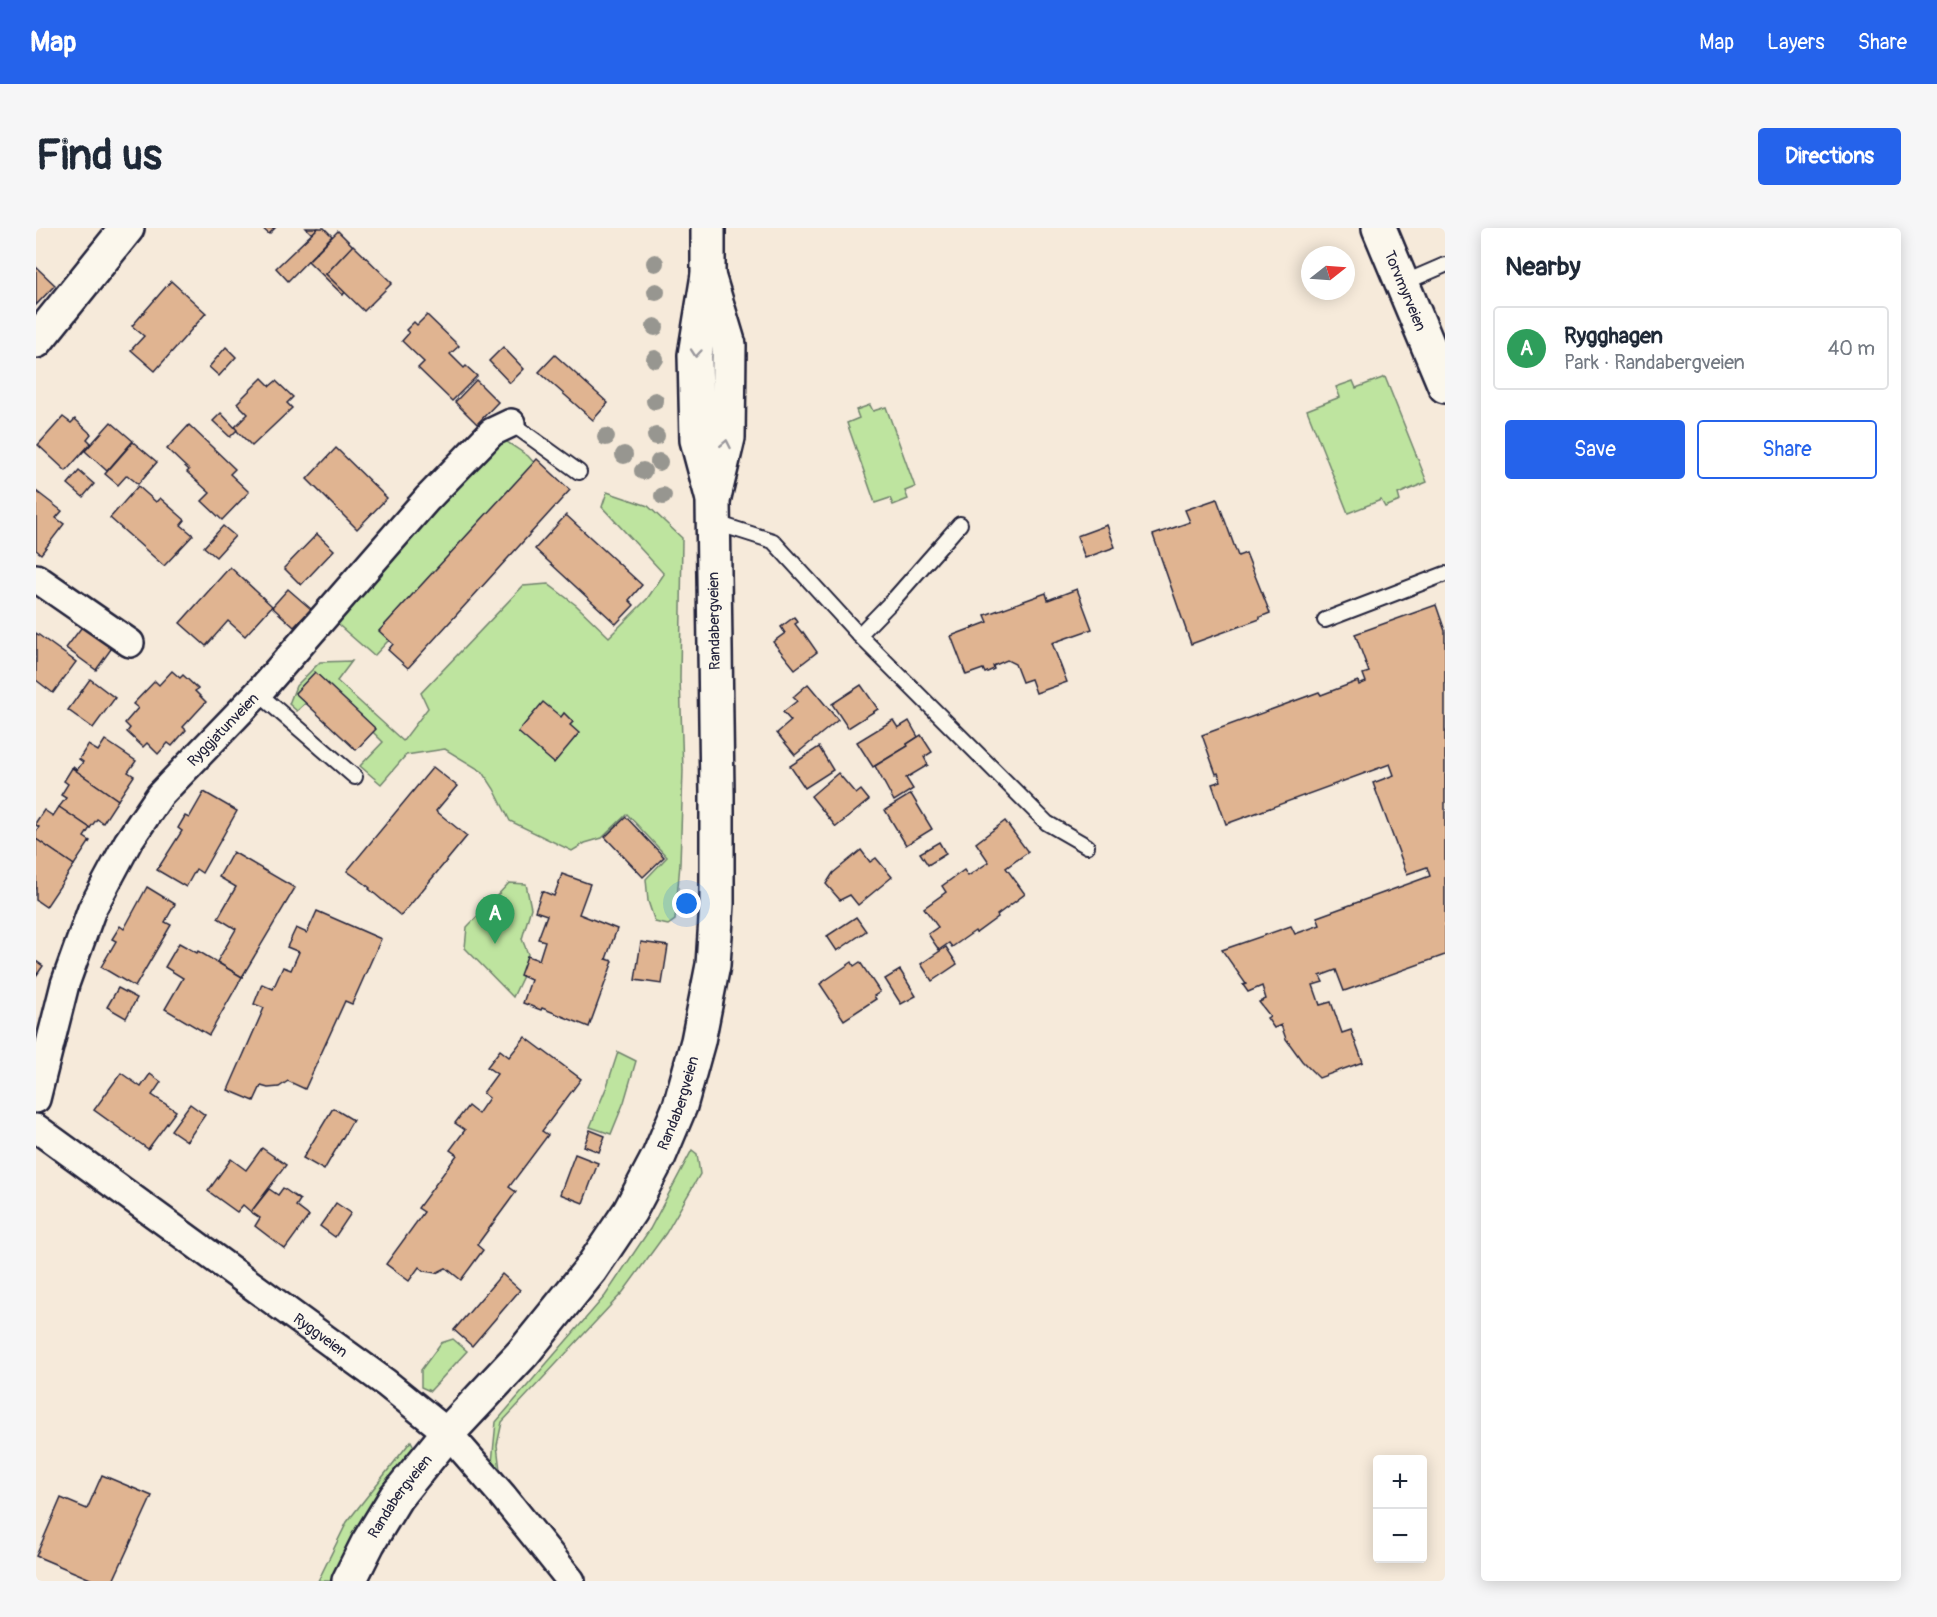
<!DOCTYPE html>
<meta charset="utf-8">
<style>
:root{--surface:#fff;--page:#f6f6f7;--text:#1f2937;--muted:#747a83;--line:#e0e1e3;--accent:#2563eb}
body{margin:0;font-family:Pangolin,sans-serif;background:var(--page);color:var(--text)}
.controls{position:absolute;right:18px;bottom:18px;display:grid;overflow:hidden;border-radius:6px;box-shadow:0 3px 15px #0003}
.controls button{width:54px;height:54px;display:grid;place-items:center;padding:0;border:0;border-bottom:2px solid var(--line);background:var(--surface);color:var(--text);font:30px sans-serif}
.compass{position:absolute;left:1265px;top:18px;width:54px;height:54px;border-radius:50%;background:var(--surface);box-shadow:0 3px 15px #0003;rotate:73deg}
.you{position:absolute;left:651px;top:676px;width:21px;height:21px;margin:-15px;border:4px solid #fff;border-radius:50%;background:#1a73e8;box-shadow:0 0 0 9px #1a73e833}
.badge{display:grid;place-items:center;width:39px;height:39px;border-radius:50%;background:var(--accent);color:#fff;font-size:20px;font-weight:700}
.pin{position:absolute;translate:-50% -50px;filter:drop-shadow(0 2px 3px #0008)}
.pin::after{content:'';position:absolute;top:32px;width:21px;height:18px;background:inherit;clip-path:polygon(0 0,100% 0,50% 100%)}
.list{margin:0;padding:0;list-style:none}
h2{display:flex;justify-content:space-between;align-items:center;height:78px;margin:0;padding:0 24px;font-size:26px}
h2 small{font-size:20px;font-weight:400;color:var(--muted)}
.list li{display:grid;grid-template-columns:39px 1fr auto;gap:18px;align-items:center;box-sizing:border-box;height:84px;margin:0 12px 12px;padding:0 12px;border:2px solid var(--line);border-radius:6px}
.list b{display:block;font-size:22px;white-space:nowrap}
.list p{margin:0;font-size:20px;white-space:nowrap;color:var(--muted)}
.list em{font-size:20px;font-style:normal;color:var(--muted)}
.actions{display:flex;gap:12px;padding:18px 24px}
.actions a{flex:1;padding:14px 0;border:2px solid var(--accent);border-radius:6px;text-align:center;font-size:21px;color:var(--accent)}
.actions .main{background:var(--accent);color:#fff}
.map{position:relative;flex:none;width:1409px;height:1353px;overflow:hidden;border-radius:6px}
header{display:flex;align-items:center;gap:36px;box-sizing:border-box;height:84px;padding:0 30px;background:var(--accent);color:#fff}
header strong{font-size:28px}
nav{display:flex;gap:33px;margin-inline-start:auto;font-size:21px}
.intro{display:flex;align-items:center;justify-content:space-between;box-sizing:border-box;height:144px;padding:0 36px}
h1{margin:0;font-size:42px}
.button{padding:15px 27px;border-radius:6px;background:var(--accent);color:#fff;font-size:21px;font-weight:700}
main{display:flex;gap:36px;padding:0 36px}
aside{flex:1;background:var(--surface);border-radius:6px;box-shadow:0 3px 15px #0003}
.map>svg:first-child{display:block}
.green{fill:#bee49f;stroke:#70836d;stroke-width:1.5}
.building{fill:#e0b491;stroke:#22223b;stroke-width:1.5}
.lines{fill:none;stroke-linecap:round;stroke-linejoin:round}
.service-casing{stroke:#22223b;stroke-width:18}
.minor-casing{stroke:#22223b;stroke-width:32}
.tertiary-casing{stroke:#22223b;stroke-width:38}
.secondary-casing{stroke:#22223b;stroke-width:38}
.service{stroke:#fbf7ec;stroke-width:14}
.minor{stroke:#fbf7ec;stroke-width:27}
.tertiary{stroke:#fbf7ec;stroke-width:33}
.secondary{stroke:#fbf7ec;stroke-width:33}
.tree{fill:#979690}
.oneway{stroke:#99979c}
.labels{text-anchor:middle;stroke-width:5;stroke-linejoin:round;paint-order:stroke}
.street-label{font-size:15px;fill:#22223b;stroke:#fbf7ec}
</style>
<header>
<strong>Map</strong>
<nav><a>Map</a><a>Layers</a><a>Share</a></nav>
</header>
<div class="intro"><h1>Find us</h1><a class="button">Directions</a></div>
<main>
<div class="map">
<svg width="1409" height="1353" viewBox="0 0 1409 1353">
<rect width="100%" height="100%" fill="#f6eada"/>
<filter id="ink" filterUnits="userSpaceOnUse"><feTurbulence type="fractalNoise" baseFrequency=".0167" numOctaves="2"/><feDisplacementMap in="SourceGraphic" scale="12" xChannelSelector="R" yChannelSelector="G"/><feConvolveMatrix kernelMatrix="1 2 1 2 8 2 1 2 1" color-interpolation-filters="sRGB"/></filter>
<g filter="url(#ink)">
<g class="green">
<path d="M1349,149l42,105 -29,12 2,7 -15,6 -4,-7 -33,13 -41,-103 33,-13 -4,-10 17,-6 3,7z"/>
<path d="M834,177l3,6 13,-4 29,80 -10,4 3,8 -15,6 -3,-7 -15,5 -28,-80 12,-5 -3,-8z"/>
<path d="M456,204l36,24 16,18 -170,182 -48,-42z"/>
<path d="M571,264l41,14 34,32 -2,141 3,91 -3,94 -5,56 -7,5 -13,-3 -7,-21 -2,-22 21,-22 -40,-43 -25,24 -17,5 -13,8 -62,-30 -16,-32 -11,-17 -38,-23 -39,6 -25,29 -21,-18 23,-24 -58,-57 -28,26 -8,-7 7,-18 24,-24 32,-1 -15,20 66,60 25,-33 -7,-15 102,-107 25,-2 28,21 33,32 38,-38 17,-25 -62,-67z"/>
<path d="M473,655l17,1 5,24 -9,31 6,15 -6,24 -9,19 -48,-49 2,-21z"/>
<path d="M582,824l18,9 -12,41 -13,32 -21,-7 17,-41z"/>
<path d="M656,922l5,4 3,20 -34,59 -43,59 -121,130 -5,23 5,42 -10,-24 4,-41 109,-126 45,-67z"/>
<path d="M417,1111l14,12 -37,40 -9,-4v-17l20,-27z"/>
<path d="M375,1213l4,8 -54,71 -31,61h-12l29,-59z"/>
</g>
<g class="building">
<path d="M226,0h13l-6,6z"/>
<path d="M270,0h12l-6,6z"/>
<path d="M282,0h6l8,8 -44,45 -12,-13z"/>
<path d="M302,3l15,15 -27,28 19,18 -2,3 -35,-34z"/>
<path d="M317,17l39,38 -28,28 -38,-37z"/>
<path d="M0,39l19,18 -19,20z"/>
<path d="M135,53l35,32 -51,58 -24,-21 13,-14 -12,-10z"/>
<path d="M391,87l32,31 -9,8 14,14 2,-2 11,10 -25,25 -34,-33 6,-6 -22,-21 7,-8 -3,-3 8,-8 3,3z"/>
<path d="M190,119l10,10 -17,19 -10,-9z"/>
<path d="M467,119l21,22 -14,14 -21,-22z"/>
<path d="M519,127l53,48 -15,17 -54,-48z"/>
<path d="M226,150l8,8 6,-5 17,16 -6,6 5,5 -40,38 -18,-18 14,-14 -11,-11z"/>
<path d="M440,152l22,22 -21,22 -22,-22z"/>
<path d="M185,185l16,17 -7,7 -17,-16z"/>
<path d="M27,189l8,6 4,-4 16,15 -4,5 4,4 -25,28 -28,-26z"/>
<path d="M75,194l22,19 -26,30 -22,-20z"/>
<path d="M153,197l46,44 -5,5 19,18 -27,28 -20,-19 8,-8 -23,-21 2,-2 -22,-21z"/>
<path d="M97,214l24,20 -19,22 -11,-9 -9,10 -13,-11z"/>
<path d="M300,220l51,50 -30,31 -50,-50z"/>
<path d="M501,231l33,31 -162,178 -20,-18 5,-6 -14,-13z"/>
<path d="M43,243l15,13 -11,13 -15,-13z"/>
<path d="M102,258l18,16 4,-4 25,22 -4,5 12,10 -29,31 -54,-48z"/>
<path d="M0,263l26,20 -6,7 8,6 -23,30 -5,-4z"/>
<path d="M1181,271l21,57 8,-3 24,60 -10,4v2l-69,25 -38,-109 37,-13 -5,-12z"/>
<path d="M530,287l76,70 -13,15 5,5 -18,19 -81,-75z"/>
<path d="M1071,297l8,22 -30,11 -8,-22z"/>
<path d="M187,298l12,10 -19,21 -12,-10z"/>
<path d="M281,306l17,16 -33,35 -17,-17z"/>
<path d="M194,339l42,39 -27,30 -17,-15 -22,25 -26,-23z"/>
<path d="M252,361l23,20 -17,18 -22,-20z"/>
<path d="M1041,361l15,40 -40,14 15,39 -31,11 -5,-14 -9,3 -7,-18 -8,-4 -14,6 1,3 -9,4 -2,-4 -17,6 -15,-39 37,-14 -3,-7 61,-22 2,7z"/>
<path d="M1400,377l9,26v324l-101,36 -8,-21 -16,6 3,6 -10,3 7,20 11,-3 11,31 9,-3 12,32 -44,16 -17,-17 -16,-22 -5,-14 -7,3 -7,-10 3,-2 -11,-14 7,-3 -4,-13 -14,6 -5,-7 3,-1 -24,-34 69,-24 4,8 25,-9 -3,-8 113,-41 -3,-9 -20,7 -34,-91 21,-8 -4,-11 -164,60 -14,-40 9,-3 -3,-8 -2,1 -14,-39 117,-43 2,3 37,-14 1,4 7,-3 -3,-8 6,-2 -14,-38z"/>
<path d="M758,389l4,5 -3,2 7,9 1,-1 14,20 -22,17 -22,-27 12,-9 -4,-6z"/>
<path d="M48,396l30,21 -18,25 -30,-22z"/>
<path d="M0,405l40,29 -23,31 -17,-13z"/>
<path d="M136,443l8,7 3,-3 15,14 -3,2 11,11 -23,25 3,3 -14,16 -4,-3 -10,11 -11,-11 -4,4 -16,-15 3,-4 -5,-5 13,-15 -5,-4 22,-23 4,4z"/>
<path d="M279,444l61,57 -20,21 -61,-57z"/>
<path d="M54,451l25,19 -22,30 -25,-18z"/>
<path d="M772,456l30,36 -43,35 -18,-22 14,-12 -8,-9 14,-11 -4,-4z"/>
<path d="M825,457l17,24 -30,19 -16,-24z"/>
<path d="M507,474l18,15 3,-4 9,9 -3,3 9,8 -25,30 -36,-31z"/>
<path d="M857,492l5,8 11,-7 9,16 -11,7 1,2 -35,21 -16,-25z"/>
<path d="M885,507l11,17 -8,5 4,8 -22,13 7,11 -19,12 -19,-35 33,-20 -1,-2z"/>
<path d="M69,512l31,21 -8,11 6,4 -16,24 -46,-32 1,-1 4,3 6,-8 -4,-3 9,-14 10,6z"/>
<path d="M783,519l14,23 -28,18 -15,-22z"/>
<path d="M397,539l24,19 -21,25 31,25 -66,80 -32,-27 1,-1 -6,-5 -17,-12z"/>
<path d="M36,540l46,32 -15,23 -6,-4 -7,9 -31,-21 7,-9 -5,-3 7,-11 -4,-3z"/>
<path d="M802,545l18,21 5,-4 8,10 -33,27 -25,-31z"/>
<path d="M168,564l33,19 -35,62 -6,-4 -10,18 -29,-17 25,-39 -4,-3 7,-12 4,2z"/>
<path d="M875,566l21,35 -26,16 -21,-35z"/>
<path d="M23,579l31,21 -6,9 6,4 -16,24 -38,-26v-8l3,-4 -3,-2v-3l8,-12 9,6z"/>
<path d="M590,589l38,40 -21,20 -38,-40z"/>
<path d="M969,593l23,31 -22,16 19,26 -28,21 1,2 -22,16 -1,-2 -23,16 -3,-4 -10,7 -11,-16 10,-7 -14,-19 22,-16 -4,-6 22,-16 4,6 21,-14 -13,-19z"/>
<path d="M0,611l38,26 -28,42 -10,-7z"/>
<path d="M903,614l7,12 -18,11 -8,-12z"/>
<path d="M825,622l9,12 6,-4 16,19 -34,28 -8,-10 -10,5 -14,-16 7,-11z"/>
<path d="M197,624l62,36 -53,89 -25,-15 19,-33 -18,-11 18,-31 -17,-10z"/>
<path d="M526,646l28,10 -11,30 38,15 -11,30 7,2 -24,66 -47,-19 -1,2 -18,-7 8,-23 -11,-5 7,-19 12,4 6,-19 -7,-2 9,-24 -12,-4 7,-20 12,5z"/>
<path d="M111,659l28,17 -10,18 6,3 -36,62 -34,-20 15,-26 -4,-2 8,-13 4,3z"/>
<path d="M281,683l64,28 -29,65 -7,-3 -40,88 -17,-8 -9,6 -11,1 -7,-2 -7,15 -26,-11 36,-82 -10,-4 8,-20 11,5 10,-22 8,3 8,-18 -12,-5 9,-19 11,5z"/>
<path d="M820,689l10,14 -29,20 -10,-15z"/>
<path d="M605,714l27,4 -6,38 -27,-4z"/>
<path d="M143,715l18,10 1,-2 44,26 -33,58 -44,-26 18,-31 -18,-11z"/>
<path d="M910,719l11,17 -25,17 -11,-17z"/>
<path d="M0,733l7,5 -7,10z"/>
<path d="M816,734l2,4 6,-4 20,30 -6,4 2,3 -32,21 -24,-36z"/>
<path d="M864,742l16,26 -15,8 -16,-25z"/>
<path d="M82,760l19,10 -11,20 -19,-11z"/>
<path d="M489,809l56,42 -39,52 6,4 -39,52 7,5 -39,53 6,5 -22,30 -15,-12 -10,5 -12,-2 -5,-4 -10,14 -23,-17 38,-52 -6,-4 39,-53 -7,-5 15,-20 -10,-7 13,-17 10,8 11,-16 -6,-5 14,-19 -10,-7 13,-17 9,7z"/>
<path d="M85,845l20,14 9,-13 11,8 -9,13 24,16 -28,38 -54,-39z"/>
<path d="M154,876l15,11 -18,26 -16,-11z"/>
<path d="M297,880l20,12 -29,50 -21,-12z"/>
<path d="M554,902l15,6 -6,16 -15,-6z"/>
<path d="M226,920l24,17 -35,47 -8,-7 -6,7 -29,-21 23,-32 15,11z"/>
<path d="M539,926l23,9 -15,40 -23,-9z"/>
<path d="M247,960l17,12 -4,6 13,10 -24,33 -30,-23 5,-8 -9,-6 18,-23 9,6z"/>
<path d="M300,975l15,10 -16,24 -15,-11z"/>
<path d="M466,1046l18,16 -48,56 -18,-16z"/>
<path d="M66,1247l50,21 -39,85h-18l-59,-25 25,-58 26,11z"/>
</g>
<g class="lines">
<g class="service-casing">
<g id="service">
<path d="M1365,56l44,-19"/>
<path d="M475,195l68,49"/>
<path d="M677,294l60,19 86,94 188,188 40,23"/>
<path d="M1289,392l120,-46"/>
<path d="M823,407l36,-37 65,-74"/>
<path d="M222,465l97,84"/>
</g>
</g>
<g class="minor-casing">
<g id="minor">
<path d="M0,350l94,65"/>
<path id="s1" d="M0,871l29,-115 27,-75 36,-67 32,-47 98,-102 169,-194 65,-67 19,-9"/>
<path id="s2" d="M0,900l350,255 62,50 54,62 69,86"/>
</g>
</g>
<g class="tertiary-casing">
<path id="tertiary" d="M0,113l91,-113"/>
</g>
<g class="secondary-casing">
<g id="secondary">
<path d="M672,0v47l-13,80 2,85 15,56"/>
<path id="s3" d="M1343,0l66,158"/>
<path id="s4" d="M313,1353l19,-38 28,-46 52,-64 75,-80 68,-84 39,-58 29,-55 21,-50 18,-65 15,-76 4,-61v-110l-4,-293 15,-63 1,-93 -21,-70"/>
</g>
</g>
<use href="#service" class="service"/>
<use href="#minor" class="minor"/>
<use href="#tertiary" class="tertiary"/>
<use href="#secondary" class="secondary"/>
</g>
<g class="tree">
<circle cx="619" cy="35" r="9"/>
<circle cx="620" cy="64" r="9"/>
<circle cx="619" cy="99" r="9"/>
<circle cx="619" cy="131" r="9"/>
<circle cx="619" cy="173" r="9"/>
<circle cx="620" cy="208" r="9"/>
<circle cx="570" cy="209" r="9"/>
<circle cx="588" cy="227" r="9"/>
<circle cx="623" cy="234" r="9"/>
<circle cx="607" cy="243" r="9"/>
<circle cx="627" cy="268" r="9"/>
</g>
<defs><path id="oneway-chevron" d="M-2-3.5L2.5 0L-2 3.5" fill="none" stroke-width="1.6" stroke-linecap="round" stroke-linejoin="round" transform="scale(1.5)"/></defs>
<g class="oneway">
<use href="#oneway-chevron" transform="translate(660 125) rotate(95)"/>
<use href="#oneway-chevron" transform="translate(690 216) rotate(-79)"/>
</g>
</g>
<g class="labels">
<g class="street-label">
<text dy="5" stroke="none"><textPath href="#s3" startOffset="68">Torvmyrveien</textPath></text>
<text transform="translate(678 393) rotate(-91)" y="5">Randabergveien</text>
<text dy="5" stroke="none"><textPath href="#s1" startOffset="422">Ryggjatunveien</textPath></text>
<text dy="5" stroke="none"><textPath href="#s4" startOffset="585">Randabergveien</textPath></text>
<text dy="5" stroke="none"><textPath href="#s2" startOffset="352">Ryggveien</textPath></text>
<text dy="5" stroke="none"><textPath href="#s4" startOffset="99">Randabergveien</textPath></text>
</g>
</g>
</svg>
<div class="controls">
<button>+</button>
<button>−</button>
</div>
<svg class="compass" viewBox="-18 -18 36 36"><path d="M0-13l5 13h-10z" fill="#e53935"/><path d="M0 13l5-13h-10z" fill="#747a83"/></svg>
<div class="you"></div>
<div class="pin badge" style="left:459px;top:716px;background:#2e9e5b">A</div>
</div>
<aside>
<h2>Nearby<small></small></h2>
<ul class="list">
<li><span class="badge" style="background:#2e9e5b">A</span><div><b>Rygghagen</b><p>Park · Randabergveien</p></div><em>40 m</em></li>
</ul>
<div class="actions"><a class="main">Save</a><a>Share</a></div>
</aside>
</main>
